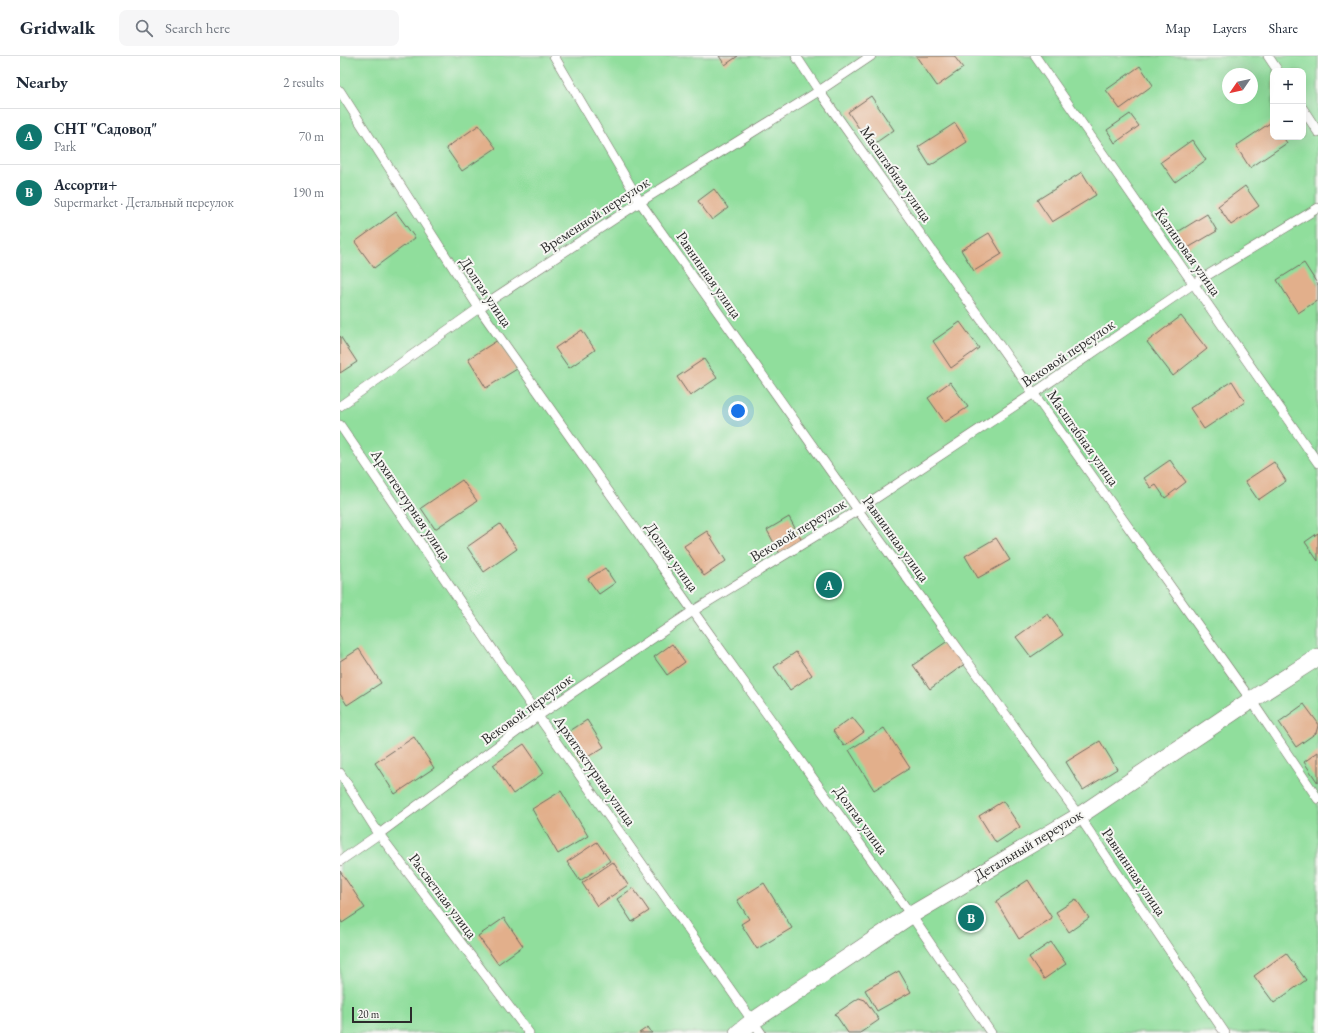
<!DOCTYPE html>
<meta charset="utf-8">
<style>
:root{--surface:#fff;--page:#f6f6f7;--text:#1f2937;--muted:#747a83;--line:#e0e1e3;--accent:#0f766e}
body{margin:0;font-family:"EB Garamond",serif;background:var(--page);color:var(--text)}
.controls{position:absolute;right:12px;top:12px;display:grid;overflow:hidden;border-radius:8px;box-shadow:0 4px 16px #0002}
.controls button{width:36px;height:36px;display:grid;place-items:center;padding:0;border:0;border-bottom:1px solid var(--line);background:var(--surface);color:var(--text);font:20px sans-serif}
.compass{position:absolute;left:882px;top:12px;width:36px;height:36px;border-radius:50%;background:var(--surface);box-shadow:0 4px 16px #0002;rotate:236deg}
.scale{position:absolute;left:12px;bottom:10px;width:60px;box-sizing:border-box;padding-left:4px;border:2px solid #2b2b2b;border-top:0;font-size:11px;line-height:14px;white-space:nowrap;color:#2b2b2b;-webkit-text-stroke:3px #f6f6f2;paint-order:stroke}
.you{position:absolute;left:398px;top:355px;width:14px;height:14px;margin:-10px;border:3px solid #fff;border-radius:50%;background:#1a73e8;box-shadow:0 0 0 6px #1a73e833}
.badge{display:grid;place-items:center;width:26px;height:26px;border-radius:50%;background:var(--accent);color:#fff;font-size:13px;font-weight:700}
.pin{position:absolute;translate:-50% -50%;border:2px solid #fff;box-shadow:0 1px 4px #0006}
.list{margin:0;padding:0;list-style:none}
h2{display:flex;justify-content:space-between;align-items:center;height:52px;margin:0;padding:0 16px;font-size:17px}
h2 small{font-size:13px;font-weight:400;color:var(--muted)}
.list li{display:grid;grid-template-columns:26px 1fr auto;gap:12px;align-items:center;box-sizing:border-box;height:56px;padding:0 16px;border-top:1px solid var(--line)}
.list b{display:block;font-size:15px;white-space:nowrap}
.list p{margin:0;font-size:13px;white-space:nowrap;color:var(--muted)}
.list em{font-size:13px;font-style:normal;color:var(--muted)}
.icon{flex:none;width:22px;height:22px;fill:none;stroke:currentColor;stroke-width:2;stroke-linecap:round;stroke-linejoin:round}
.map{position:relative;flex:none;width:978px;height:977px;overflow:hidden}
header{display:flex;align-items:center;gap:24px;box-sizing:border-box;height:56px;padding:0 20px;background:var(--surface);border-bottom:1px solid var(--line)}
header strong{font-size:19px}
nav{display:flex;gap:22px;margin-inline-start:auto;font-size:14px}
.search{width:280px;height:36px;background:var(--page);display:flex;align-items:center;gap:10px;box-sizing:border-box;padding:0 14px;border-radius:8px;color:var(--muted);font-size:15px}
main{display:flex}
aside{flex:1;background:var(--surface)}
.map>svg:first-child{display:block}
.green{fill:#90de9c;stroke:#5e8464;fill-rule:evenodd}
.building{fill:#e2af8b}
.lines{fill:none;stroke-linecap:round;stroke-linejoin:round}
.lane-casing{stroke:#6f695d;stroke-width:10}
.street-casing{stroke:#6f695d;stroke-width:18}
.lane{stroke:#fff;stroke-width:9}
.street{stroke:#fff;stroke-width:17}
.labels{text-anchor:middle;stroke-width:4;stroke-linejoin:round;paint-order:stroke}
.street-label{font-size:15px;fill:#2b2b2b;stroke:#f6f6f2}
</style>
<header>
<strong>Gridwalk</strong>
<div class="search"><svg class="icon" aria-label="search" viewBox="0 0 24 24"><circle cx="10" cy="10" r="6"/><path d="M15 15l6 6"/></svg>Search here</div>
<nav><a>Map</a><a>Layers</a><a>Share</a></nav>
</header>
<main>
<aside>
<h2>Nearby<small>2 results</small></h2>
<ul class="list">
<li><span class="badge">A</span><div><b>СНТ &quot;Садовод&quot;</b><p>Park</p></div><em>70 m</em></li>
<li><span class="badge">B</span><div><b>Ассорти+</b><p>Supermarket · Детальный переулок</p></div><em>190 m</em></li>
</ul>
</aside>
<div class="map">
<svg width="978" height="977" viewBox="0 0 978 977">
<rect width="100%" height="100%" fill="#f6f6f2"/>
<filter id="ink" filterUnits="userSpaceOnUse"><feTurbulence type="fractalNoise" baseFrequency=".025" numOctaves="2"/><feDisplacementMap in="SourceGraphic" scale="8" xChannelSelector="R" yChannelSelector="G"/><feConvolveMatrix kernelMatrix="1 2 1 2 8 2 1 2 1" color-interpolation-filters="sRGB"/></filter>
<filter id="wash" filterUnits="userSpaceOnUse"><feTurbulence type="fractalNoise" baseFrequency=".012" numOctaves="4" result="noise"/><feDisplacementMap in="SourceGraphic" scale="16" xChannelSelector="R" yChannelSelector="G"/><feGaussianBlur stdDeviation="0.9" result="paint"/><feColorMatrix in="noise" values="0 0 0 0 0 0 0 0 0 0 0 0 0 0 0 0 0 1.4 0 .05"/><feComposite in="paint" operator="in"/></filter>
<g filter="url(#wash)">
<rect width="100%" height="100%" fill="#eedcb9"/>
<path class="green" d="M0,0h978v977h-978zM933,15h30v66h-30zM888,18h24v24h-24z"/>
<g id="blocks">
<g class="building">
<path d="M379,0h19l-13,9z"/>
<path d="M576,0h38l9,12 -26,18z"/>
<path d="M800,10l13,19 -33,24 -14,-19z"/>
<path d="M531,40l23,34 -23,16 -23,-34z"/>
<path d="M790,58l9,12 -24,17 -8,-13z"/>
<path d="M933,65v16h10l4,6 -37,25 -14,-22z"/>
<path d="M615,67l12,19 -37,24 -12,-19z"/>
<path d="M139,69l17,23 -34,23 -16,-23z"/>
<path d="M852,84l14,20 -31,22 -14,-20z"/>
<path d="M742,116l14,23 -44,27 -15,-22z"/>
<path d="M905,130l14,20 -28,19 -13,-19z"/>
<path d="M374,133l14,19 -16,12 -14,-19z"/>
<path d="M56,156l19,26 -41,30 -19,-26z"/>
<path d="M867,158l10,17 -31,18 -10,-16z"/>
<path d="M649,177l13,21 -28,17 -13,-21z"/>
<path d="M964,207l14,22v15l-20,13 -21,-33z"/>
<path d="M841,260l26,33 -34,27 -26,-34z"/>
<path d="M620,266l19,26 -28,20 -18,-27z"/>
<path d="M242,274l13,20 -26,18 -14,-20z"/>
<path d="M0,280l17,26 -17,11z"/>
<path d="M158,284l19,29 -31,19 -18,-29z"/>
<path d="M364,303l13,19 -27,18 -13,-19z"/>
<path d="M892,325l13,21 -41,27 -14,-21z"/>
<path d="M610,326l18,25 -23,15 -17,-24z"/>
<path d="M830,404l16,22 -21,16 -9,-13 -5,3 -7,-10z"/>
<path d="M934,406l12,19 -28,19 -13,-19z"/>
<path d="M122,424l15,21 -42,28 -14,-21z"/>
<path d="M449,461l13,24 -22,13 -13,-24z"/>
<path d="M160,468l17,25 -33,23 -17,-25z"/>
<path d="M367,475l19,30 -22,15 -20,-30z"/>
<path d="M978,477v28l-13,-19z"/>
<path d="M656,482l14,22 -32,18 -13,-22z"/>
<path d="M265,512l10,15 -16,11 -11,-15z"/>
<path d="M708,558l15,21 -32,22 -15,-20z"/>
<path d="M609,584l17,23 -36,26 -17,-24z"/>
<path d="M332,588l13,18 -18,13 -13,-18z"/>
<path d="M19,593l22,34 -34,22 -7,-11v-33z"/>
<path d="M456,596l16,23 -22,15 -16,-23z"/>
<path d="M964,648l14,19v3l-2,7 -20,14 -17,-25z"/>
<path d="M512,661l12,15 -20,14 -11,-15z"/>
<path d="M247,664l17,27 -23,14 -16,-27z"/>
<path d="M544,672l26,40 -36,22 -25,-40z"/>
<path d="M74,681l20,31 -39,26 -20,-31z"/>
<path d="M760,685l17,28 -34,21 -17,-28z"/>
<path d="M184,688l20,29 -31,21 -20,-29z"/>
<path d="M978,696v31l-14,-21z"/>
<path d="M221,735l27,45 -30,18 -26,-45z"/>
<path d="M663,745l17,26 -24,16 -17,-27z"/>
<path d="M257,786l13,19 -30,20 -13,-19z"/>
<path d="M273,806l15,23 -31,21 -15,-23z"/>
<path d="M0,815l25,37 -23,15 -2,-4z"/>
<path d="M688,824l24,38 -33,21 -23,-38z"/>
<path d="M424,827l28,45 -35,21 -16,-25 8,-5 -12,-19z"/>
<path d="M293,832l16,23 -17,11 -15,-23z"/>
<path d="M736,843l13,19 -20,14 -13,-20z"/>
<path d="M164,862l19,28 -25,18 -20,-28z"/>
<path d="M711,886l15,22 -22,15 -15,-22z"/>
<path d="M946,897l20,27 -32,23 -20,-27z"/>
<path d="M559,915l12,21 -34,19 -12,-21z"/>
<path d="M519,942l6,2 14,20 -19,13h-12l-13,-19z"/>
<path d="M308,971l4,6h-13z"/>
</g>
</g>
</g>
<g filter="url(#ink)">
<use href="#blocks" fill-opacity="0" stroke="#6f695d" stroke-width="1"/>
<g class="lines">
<g class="lane-casing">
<g id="lane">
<path d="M214,0l86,146 218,308 221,306 146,217"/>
<path d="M456,0l23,35 432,609 67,99"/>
<path d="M695,0l283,407"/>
<path d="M928,0l10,15"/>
<path d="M0,35l139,217 214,303 218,304 80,118"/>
<path d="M963,53l15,23"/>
<path d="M0,350l139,-98 161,-106 179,-111 52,-35"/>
<path d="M0,369l198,291 223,317"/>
<path d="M0,717l39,61 150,199"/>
<path d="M0,805l39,-27 159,-118 155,-105 165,-101 176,-117 159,-109 125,-76"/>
</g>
</g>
<g class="street-casing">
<path id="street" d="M398,977l15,-12 158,-106 168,-99 172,-116 67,-43"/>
</g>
<use href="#lane" class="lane"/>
<use href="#street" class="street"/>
</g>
</g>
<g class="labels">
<g class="street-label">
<text transform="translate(556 118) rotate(55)" y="5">Масштабная улица</text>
<text transform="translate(255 159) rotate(-33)" y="5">Временной переулок</text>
<text transform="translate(848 196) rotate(55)" y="5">Калиновая улица</text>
<text transform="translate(369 219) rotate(55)" y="5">Равнинная улица</text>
<text transform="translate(146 236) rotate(56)" y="5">Долгая улица</text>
<text transform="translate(728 297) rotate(-34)" y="5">Вековой переулок</text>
<text transform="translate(743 382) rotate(55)" y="5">Масштабная улица</text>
<text transform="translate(71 449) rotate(56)" y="5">Архитектурная улица</text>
<text transform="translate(458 474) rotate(-31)" y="5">Вековой переулок</text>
<text transform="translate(556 483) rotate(54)" y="5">Равнинная улица</text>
<text transform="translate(332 501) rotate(55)" y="5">Долгая улица</text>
<text transform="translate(187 653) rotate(-36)" y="5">Вековой переулок</text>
<text transform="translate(255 715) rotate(55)" y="5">Архитектурная улица</text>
<text transform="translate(521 764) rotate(54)" y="5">Долгая улица</text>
<text transform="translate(688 789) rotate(-31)" y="5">Детальный переулок</text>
<text transform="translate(794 816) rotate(56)" y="5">Равнинная улица</text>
<text transform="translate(103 840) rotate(53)" y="5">Рассветная улица</text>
</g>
</g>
</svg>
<div class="controls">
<button>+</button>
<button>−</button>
</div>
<svg class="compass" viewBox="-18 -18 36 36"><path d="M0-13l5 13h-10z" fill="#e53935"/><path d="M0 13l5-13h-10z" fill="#747a83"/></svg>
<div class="scale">20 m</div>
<div class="you"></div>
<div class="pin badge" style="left:489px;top:529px">A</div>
<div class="pin badge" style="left:631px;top:862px">B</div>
</div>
</main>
